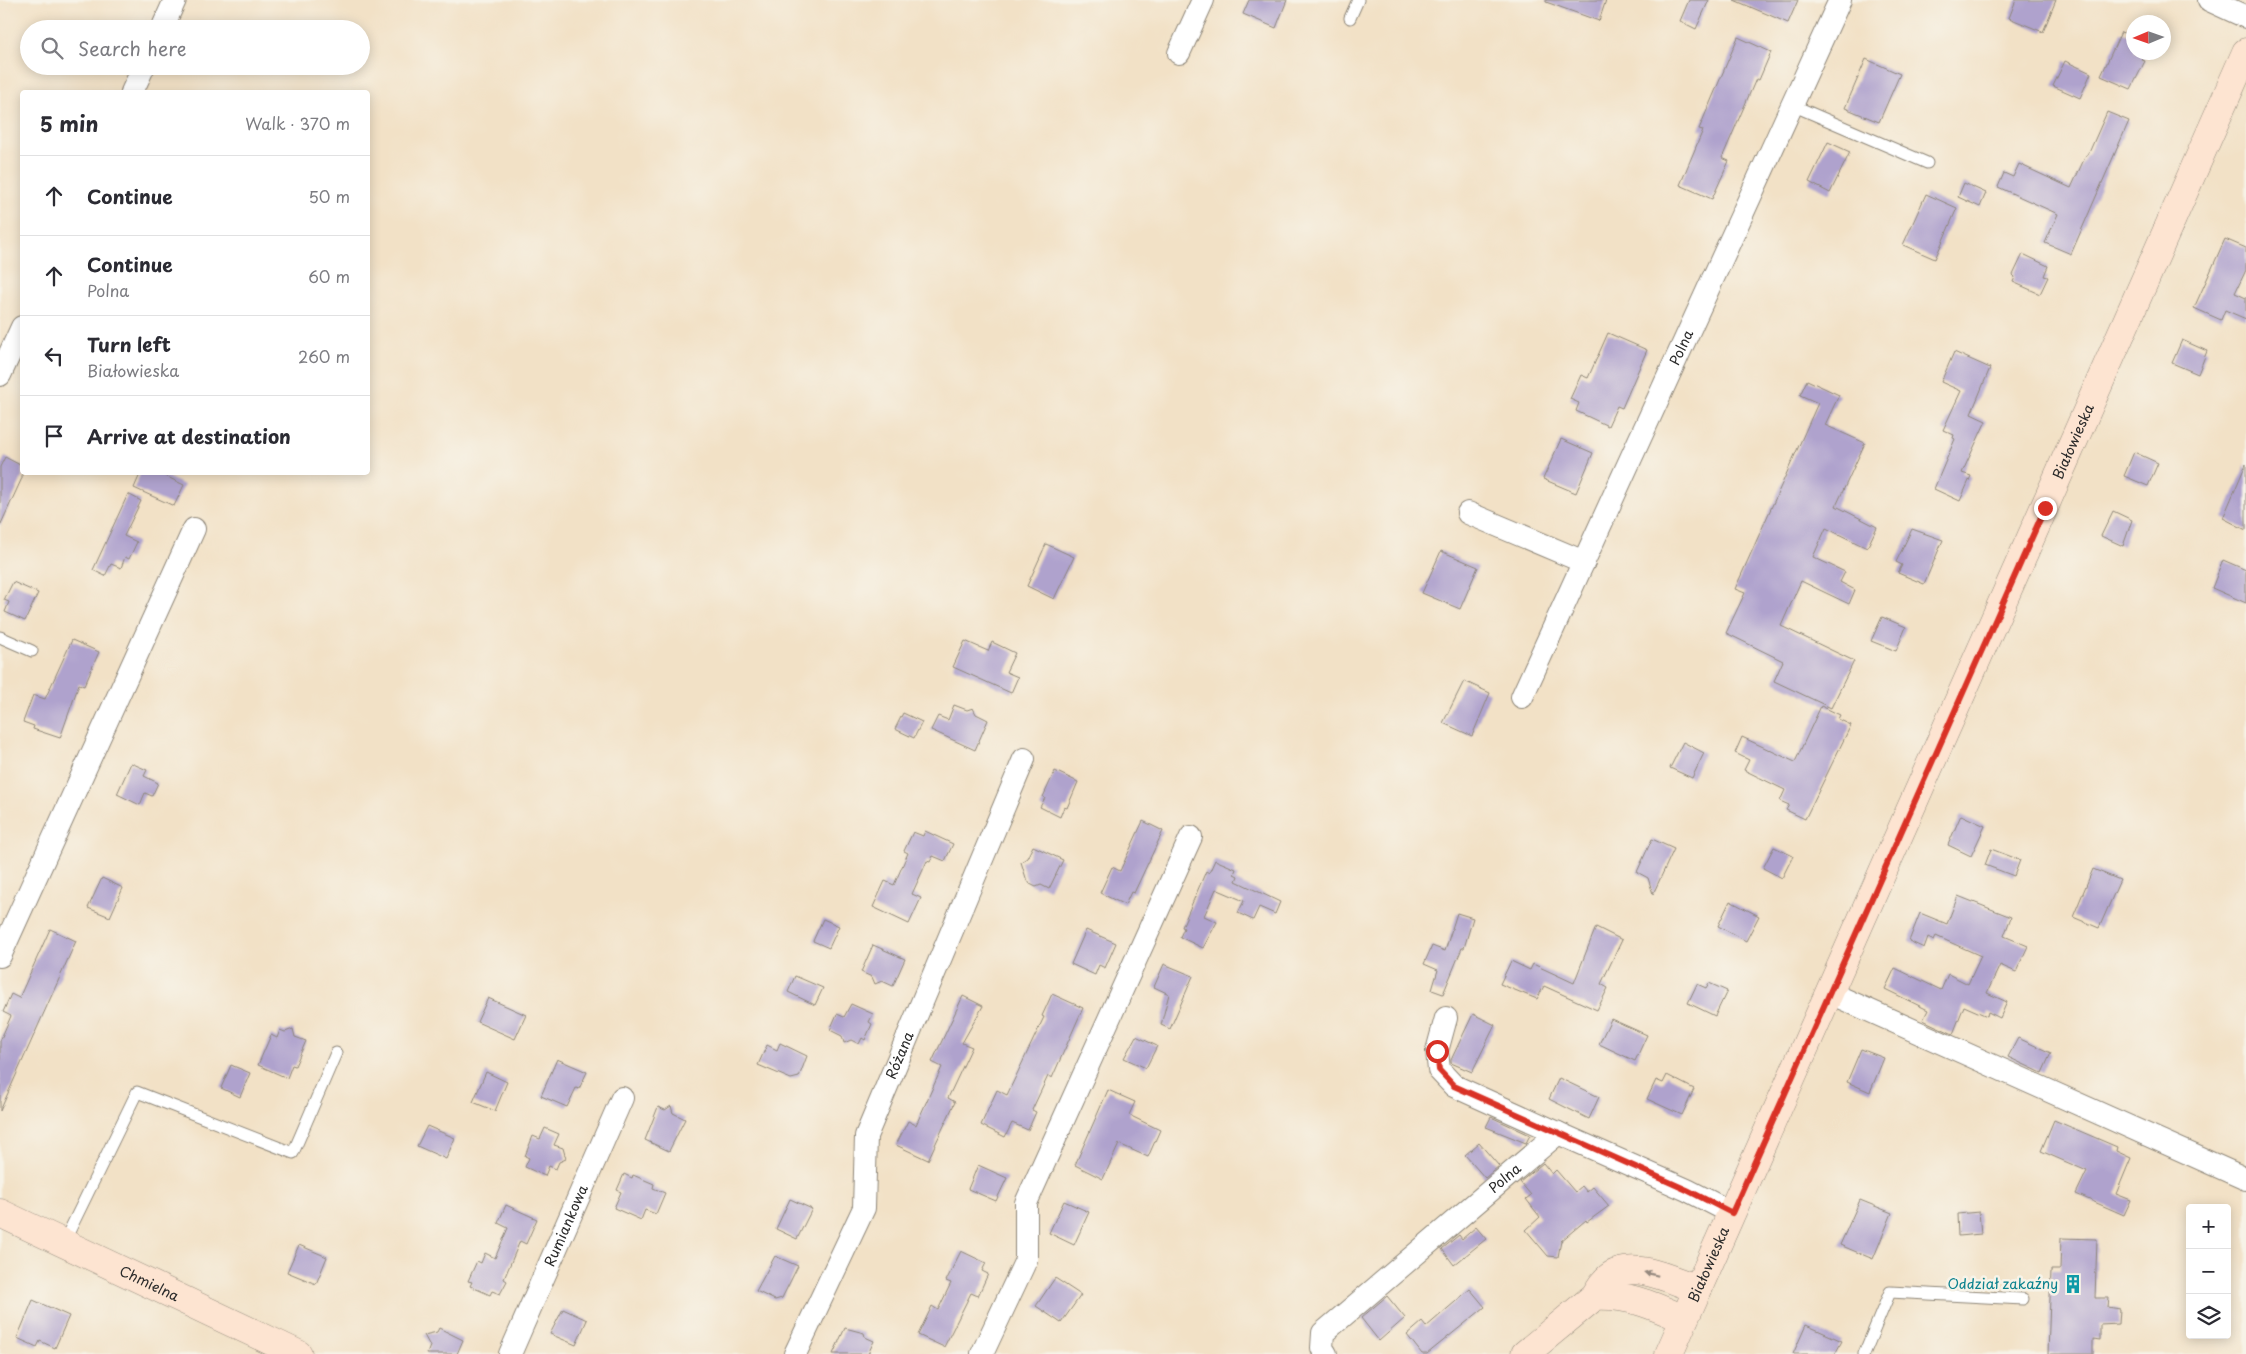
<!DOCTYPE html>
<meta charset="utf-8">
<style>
:root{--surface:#fff;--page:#f2f2f3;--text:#2b2b33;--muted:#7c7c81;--line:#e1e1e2}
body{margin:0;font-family:"Playpen Sans",sans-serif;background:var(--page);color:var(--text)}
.controls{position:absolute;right:15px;bottom:15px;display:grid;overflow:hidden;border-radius:5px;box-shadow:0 2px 12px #0003}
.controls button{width:45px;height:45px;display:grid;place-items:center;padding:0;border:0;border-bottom:1px solid var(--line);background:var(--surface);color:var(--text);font:25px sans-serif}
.compass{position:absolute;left:2126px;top:15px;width:45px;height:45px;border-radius:50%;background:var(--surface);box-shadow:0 2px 12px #0003;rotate:268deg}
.stop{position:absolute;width:15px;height:15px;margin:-11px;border:4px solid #d93025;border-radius:50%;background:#fff}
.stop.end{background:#d93025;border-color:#fff;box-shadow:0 1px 5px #0008}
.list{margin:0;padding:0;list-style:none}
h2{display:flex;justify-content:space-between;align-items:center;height:65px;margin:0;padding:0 20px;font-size:21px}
h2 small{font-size:16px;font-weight:400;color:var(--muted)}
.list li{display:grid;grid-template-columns:32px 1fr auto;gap:15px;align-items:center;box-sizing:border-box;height:80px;padding:0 20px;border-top:1px solid var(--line)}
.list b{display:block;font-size:19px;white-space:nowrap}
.list p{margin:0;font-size:16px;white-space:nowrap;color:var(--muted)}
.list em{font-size:16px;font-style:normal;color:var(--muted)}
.icon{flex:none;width:28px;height:28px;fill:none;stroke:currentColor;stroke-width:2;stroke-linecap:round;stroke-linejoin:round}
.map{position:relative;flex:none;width:2246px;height:1354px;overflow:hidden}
.search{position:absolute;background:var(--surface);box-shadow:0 2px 12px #0003;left:20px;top:20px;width:350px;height:55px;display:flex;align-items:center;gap:12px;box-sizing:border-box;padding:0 18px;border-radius:28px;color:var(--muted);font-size:19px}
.panel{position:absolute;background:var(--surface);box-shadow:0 2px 12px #0003;left:20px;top:90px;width:350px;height:385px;border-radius:5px}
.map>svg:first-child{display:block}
.building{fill:#afa2cd}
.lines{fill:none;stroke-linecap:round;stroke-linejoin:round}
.lane-casing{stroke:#8e8678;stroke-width:13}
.street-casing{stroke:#8e8678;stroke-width:24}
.secondary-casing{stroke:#8e8678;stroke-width:29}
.lane{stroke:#fff;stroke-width:11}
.street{stroke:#fff;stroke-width:22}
.secondary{stroke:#fde4d1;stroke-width:28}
.oneway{fill:#94887e}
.route{stroke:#d93025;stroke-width:6}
.labels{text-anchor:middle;stroke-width:5;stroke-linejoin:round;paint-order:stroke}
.street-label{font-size:14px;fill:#2b2b2b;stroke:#f7f3e8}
.culture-label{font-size:14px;fill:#0d838f;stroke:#f7f3e8;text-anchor:end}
</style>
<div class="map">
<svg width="2246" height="1354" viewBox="0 0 2246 1354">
<rect width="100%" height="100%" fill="#f7f3e8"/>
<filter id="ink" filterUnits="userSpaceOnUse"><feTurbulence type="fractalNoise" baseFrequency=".02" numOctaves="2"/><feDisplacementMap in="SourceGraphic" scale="10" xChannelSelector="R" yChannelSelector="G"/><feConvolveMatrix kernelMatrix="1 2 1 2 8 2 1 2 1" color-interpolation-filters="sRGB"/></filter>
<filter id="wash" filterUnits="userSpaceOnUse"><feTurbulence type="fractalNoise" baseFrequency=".0096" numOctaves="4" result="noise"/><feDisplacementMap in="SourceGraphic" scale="20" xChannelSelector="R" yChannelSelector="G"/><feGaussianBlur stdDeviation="1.12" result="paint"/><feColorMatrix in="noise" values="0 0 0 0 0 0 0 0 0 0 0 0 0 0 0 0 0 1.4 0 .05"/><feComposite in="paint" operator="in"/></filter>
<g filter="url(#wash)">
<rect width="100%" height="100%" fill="#f2e1c6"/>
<g id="blocks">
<g class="building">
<path d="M1249,0h38l-11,28 -33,-14z"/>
<path d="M1546,0h60l-7,21 -53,-19z"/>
<path d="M1689,0h20l-13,29 -16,-8z"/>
<path d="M1734,0h64l-10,23z"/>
<path d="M2016,0h40l-13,32 -34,-14z"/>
<path d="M2121,32l13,5v15h12l-4,8 3,1 -14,28 -30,-13z"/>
<path d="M1738,37l33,15 -12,28 -3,-1 -34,79 7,3 -17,38 -32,-14 23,-55 -4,-1z"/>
<path d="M1866,59l34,15 -21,48 -34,-14z"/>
<path d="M2065,61l26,12 -11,25 -27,-12z"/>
<path d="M2107,112l22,9 -58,133 -26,-11 13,-29 -60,-27 6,-14 9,4 6,-13 52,24 15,-33h2z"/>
<path d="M1828,142l22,10 -20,41 -21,-11z"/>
<path d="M1964,183l22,10 -6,14 -22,-10z"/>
<path d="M1926,194l31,14 -22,51 -32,-14z"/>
<path d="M2225,239l21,9v22l-11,23 11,5v21l-21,-9 -4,10 -27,-12z"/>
<path d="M2023,254l25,12 -4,10 4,1 -8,17 -27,-12 2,-5 -2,-2z"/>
<path d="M1608,333l39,17 -25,58 -5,-2 -9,20 -32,-15 3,-8 -9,-4 11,-24 7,3z"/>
<path d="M2182,340l25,11 -9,23 -26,-11z"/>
<path d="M1954,352l36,16 -19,46 15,7 -24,52 9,3 -11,25 -26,-12 21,-50 -2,-1 1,-3 -11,-5 18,-39 -20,-9z"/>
<path d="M1807,380l32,15 -14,30 40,18 -29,63 41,21 -10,21 -41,-20 -13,29 32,15 -5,10 15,8 -6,14 -48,-23 -20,45 73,35 -23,47 -57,-27 9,-20 -57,-28 19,-40 -10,-4 83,-186 -18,-8z"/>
<path d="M1561,439l32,14 -17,40 -33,-14z"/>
<path d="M2134,452l24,11 -10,23 -24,-10z"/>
<path d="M5,457l17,9v12l-22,48v-59z"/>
<path d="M2246,464v66l-23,-12z"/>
<path d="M141,472h16l27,13 -10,21 -40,-18z"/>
<path d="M128,494l13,7 -17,35 13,6 -8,17 -4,-2 -4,11 -10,-4 -6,12 -12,-6z"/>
<path d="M2113,511l19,9 -9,26 -22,-10z"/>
<path d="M1912,529l31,11 -19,44 -26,-11 4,-8 -6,-3z"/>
<path d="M1046,544l28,13 -20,42 -27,-13z"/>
<path d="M1441,551l37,16 -18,42 -38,-16z"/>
<path d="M2223,560l23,10v33l-34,-15z"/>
<path d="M13,582l25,11 -13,28 -20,-9 4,-10 -5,-2z"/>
<path d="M1882,617l24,10 -10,24 -25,-10z"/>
<path d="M72,640l27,12 -15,34 -5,-2 -19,54 -27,-9 1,-3 -11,-4 10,-27 12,4z"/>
<path d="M965,641l23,10 4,-9 23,11 -9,19 12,5 -7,16 -58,-26z"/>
<path d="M1464,681l26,12 -18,43 -29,-13z"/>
<path d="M954,705l13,5 6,-2 3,6 12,6 -13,30 -44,-20 7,-14 10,4z"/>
<path d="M1821,706l19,9 -2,4 13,6 -46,94 -19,-9 3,-5 -9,-4 5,-11 -41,-20 5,-10 -14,-7 7,-16 53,25z"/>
<path d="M903,713l19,9 -8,16 -19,-9z"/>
<path d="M1683,742l21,11 -12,25 -22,-10z"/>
<path d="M131,763l16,7 -3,6 14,7 -6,13 -7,-3 -5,12 -23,-11z"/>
<path d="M1055,771l23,11 -11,26 -3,-1 -4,10 -20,-10 5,-9 -2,-1z"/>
<path d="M1961,815l24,11 -14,30 -23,-11z"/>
<path d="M1143,821l20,10 -29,62 -3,-1 -6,13 -25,-12 12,-26 8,4z"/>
<path d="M925,831l28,13 -8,17 -12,-5 -3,6 -3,-1 -15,33 9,4 -12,26 -36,-17 12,-26 9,4 14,-32 -4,-2 9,-19 10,4z"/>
<path d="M1652,839l22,10 -21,45 -5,-16 -11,-6z"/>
<path d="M1033,846l30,14 -14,29 -8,-4 -5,2 -6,-3 -4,-6 -5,-16 6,-4z"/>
<path d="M1774,847l19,9 -11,22 -19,-10z"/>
<path d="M1991,849l29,11 -6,16 -29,-11z"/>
<path d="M1215,860l21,9 -2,5 4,2 -2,5 44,21 -5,12 -16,-7 -6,13 -15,-7 6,-12 -28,-12 -12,27 13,6 -14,26 -23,-11 4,-9 -2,-1 24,-56 3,2z"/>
<path d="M2093,869l27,11 -21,48 -26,-11z"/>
<path d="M102,878l21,10 -13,29 -22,-9z"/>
<path d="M1958,896l53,21 -7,19 24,10 -12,26 -16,-7 -13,28 20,9 -7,16 -12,-6 -1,4 -23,-10 -11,28 -30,-14 5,-10 -43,-21 10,-21 46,22 7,-16 20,10 13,-28 -45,-20 -2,4 -6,-3 -4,11 -15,-7 11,-28 27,11z"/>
<path d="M1730,901l29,15 -13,25 -28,-15z"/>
<path d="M1457,913l16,5 -9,30h-2l-19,46 -11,-4 6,-20 -14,-6 8,-18 13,5z"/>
<path d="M823,919l16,7 -10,22 -16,-7z"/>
<path d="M1596,927l26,13 -21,44 7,4 -11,22 -53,-24 -7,13 -37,-15 11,-23 19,9 3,-6 41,19z"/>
<path d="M50,929l26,12 -76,170v-70l11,-25 -8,-4 8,-18 8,4z"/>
<path d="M1086,930l30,13 -11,25 -6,-3 -4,10 -24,-11z"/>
<path d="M873,945l32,14 -12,27 -11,-5 -7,3 -3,-7 -11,-5z"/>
<path d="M1164,964l29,12 -23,53 -9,-4 8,-31 -15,-7z"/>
<path d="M795,976l28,12 -8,17 -27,-13z"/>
<path d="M1709,983l18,8 -12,25 -27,-13 9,-19 9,4z"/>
<path d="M1052,994l31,14 -31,70 -4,-2 -16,34 4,2 -8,18 -16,-7 -7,14 -24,-12 16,-35 10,5 37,-78 -2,-1z"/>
<path d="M963,996l20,10 -21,37 10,4 -24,51 7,4 -27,58 -32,-15 12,-24 8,4 26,-58 -10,-5z"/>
<path d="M488,998l38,17 -11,24 -38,-17z"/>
<path d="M851,1004l22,10 -4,8 3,2 -7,16 -3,-2 -3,6 -8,-4 -7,3 -2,-7 -12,-6 7,-16 7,3z"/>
<path d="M1473,1014l22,11 -23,47 -21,-9v-3z"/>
<path d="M1611,1019l36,16 -12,26 -36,-17z"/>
<path d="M293,1029l2,8 11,4 -11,25 -3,-1 -5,13 -29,-13 13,-30 6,3 3,-8 5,2z"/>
<path d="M1136,1036l21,10 -11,22 -22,-10z"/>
<path d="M2018,1038l33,15 -9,20 -34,-16z"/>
<path d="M780,1043l27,13 -8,21 -8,2 -33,-14 9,-20 10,5z"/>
<path d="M1861,1049l23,9 -14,34 -23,-10z"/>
<path d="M557,1059l30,13 -8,17 -3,-1 -9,19 -26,-11z"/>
<path d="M231,1065l19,8 -10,24 -19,-9z"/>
<path d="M486,1072l21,10 -12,29 -22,-9z"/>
<path d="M1667,1075l27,14 -12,26 -35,-16 9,-19 7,3z"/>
<path d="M1559,1078l40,19 -10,22 -40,-20z"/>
<path d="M1108,1090l27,12 -6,13 31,15 -12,27 -29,-13 -16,35 -28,-14z"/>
<path d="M671,1106l2,7 12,6 -16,32 -24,-11 13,-33 7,3z"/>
<path d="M1491,1117l39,18 -4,8 -40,-16z"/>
<path d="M2054,1120l63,27 -1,4 15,7 -15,36 15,6 -7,15 -48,-21 11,-23 -46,-20z"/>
<path d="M427,1126l28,12 -9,21 -29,-13z"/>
<path d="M545,1128l14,6 -5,11 9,3 3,11 -7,3 -3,7 -7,-3 -4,10 -20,-9 4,-9 -4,-2 8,-20 7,3z"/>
<path d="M1479,1143l20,23 -14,12 -20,-23z"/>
<path d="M1543,1163l9,11 4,-4 19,22 7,-6 5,6 6,-5 16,19 -22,16 -1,-2 -25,21 -3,16 -10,-1 -22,-26 14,-13 -14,-18 5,-4 -11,-13z"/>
<path d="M978,1165l29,13 -11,23 -28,-12z"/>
<path d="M624,1174l8,4 1,-3 21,9 -1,4 12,5 -9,21 -11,-4 -4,10 -27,-12 7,-16 -4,-2z"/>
<path d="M790,1199l22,10 -15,30 -21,-10z"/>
<path d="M1860,1200l32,13 -19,46 -33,-14z"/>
<path d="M1064,1201l25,11 -15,33 -25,-12z"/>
<path d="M506,1205l31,14 -11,25 -6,-3 -16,38 3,2 -7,13 -8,-3 -2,4 -20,-9 2,-4 -4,-1 9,-20 4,2 4,-10 10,5 13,-30 -10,-5z"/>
<path d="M1979,1212l2,22 -23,2 -1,-22z"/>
<path d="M1476,1227l10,12 -32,26 -12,-16 17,-14 3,4z"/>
<path d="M2061,1238l36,1 -2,59h14l-1,9 12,2 -1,15 -19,1v15l-7,-1v15h-45l3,-84h9z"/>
<path d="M299,1245l28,12 -11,27 -29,-12z"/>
<path d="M961,1251l25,12 -4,8 6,3 -10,22 -7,-3 -27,54 -26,-12 14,-29 6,4 13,-27 -5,-2z"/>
<path d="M775,1256l23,10 -16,32 -7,2 -19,-9z"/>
<path d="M1055,1278l26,17 -20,28 -25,-17z"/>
<path d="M1470,1289l15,18 -58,47h-5l-15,-19 15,-13 4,5z"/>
<path d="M1387,1296l18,22 -26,23 -18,-23z"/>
<path d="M33,1300l36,16 -14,32 -15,-7 -3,6 -20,-9z"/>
<path d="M563,1309l24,11 -11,25 -26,-11z"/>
<path d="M1806,1325l36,16 -7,13h-42z"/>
<path d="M439,1328l24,12 -6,14h-30l3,-8 -6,-11 13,-3z"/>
<path d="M845,1328l19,5 1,4 9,4 -6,13h-35z"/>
</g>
</g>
</g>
<g filter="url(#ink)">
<use href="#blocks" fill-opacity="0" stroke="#8e8678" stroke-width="1"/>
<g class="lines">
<g class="lane-casing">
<g id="lane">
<path d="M1350,18l8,-18"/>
<path d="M1792,105l135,58"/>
<path d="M0,637l32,14"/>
<path d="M64,1242l73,-150 156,61 43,-100"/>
<path d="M1864,1354l26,-62 133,7"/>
</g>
</g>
<g class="street-casing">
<g id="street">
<path d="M2209,0l37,17"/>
<path d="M162,29l13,-29"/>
<path d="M1179,53l24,-53"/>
<path d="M132,92l12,-26"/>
<path d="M0,375l22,-48"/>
<path d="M1468,513l116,49"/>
<path id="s1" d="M1522,697l318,-697"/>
<path d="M0,956l194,-427"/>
<path d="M1830,993l416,186"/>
<path d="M1446,1018l-9,33 2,19 15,16 104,47"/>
<path id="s2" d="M510,1354l112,-256"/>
<path id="s3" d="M795,1354l69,-146 2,-72 158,-377"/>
<path d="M982,1354l44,-94v-57l165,-366"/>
<path id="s4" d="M1326,1354l-4,-6 1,-15 235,-200 129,57 45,23"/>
</g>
</g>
<g class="secondary-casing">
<g id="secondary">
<path id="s5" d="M0,1213l298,141"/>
<path d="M1595,1296c34,-2 59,10 89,23"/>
<path d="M1525,1354l70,-58c4,-7 9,-16 17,-21 25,-14 61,6 86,14"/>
<path id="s6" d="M1669,1354l577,-1302"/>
</g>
</g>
<use href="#lane" class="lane"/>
<use href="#street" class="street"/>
<use href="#secondary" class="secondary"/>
</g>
<defs><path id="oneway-solid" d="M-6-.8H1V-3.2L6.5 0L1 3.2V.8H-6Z" transform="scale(1.25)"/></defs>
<use class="oneway" href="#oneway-solid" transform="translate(1651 1274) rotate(-166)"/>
</g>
<g class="lines" filter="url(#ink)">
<path class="route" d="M1437,1051l2,19 15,16 233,104 45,23 313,-705"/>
</g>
<defs>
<g id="building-bare" transform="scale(1.5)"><path d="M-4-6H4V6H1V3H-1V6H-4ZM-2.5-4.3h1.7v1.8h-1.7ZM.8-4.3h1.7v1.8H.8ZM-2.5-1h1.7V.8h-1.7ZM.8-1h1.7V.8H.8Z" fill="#0f9aa8" stroke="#f7f3e8" stroke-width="2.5" paint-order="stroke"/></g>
</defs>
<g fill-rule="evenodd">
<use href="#building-bare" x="2073" y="1284"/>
</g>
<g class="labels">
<g class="street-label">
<text dy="5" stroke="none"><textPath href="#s1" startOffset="384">Polna</textPath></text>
<text dy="5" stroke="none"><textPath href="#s6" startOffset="998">Białowieska</textPath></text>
<text dy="5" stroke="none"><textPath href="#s3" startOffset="321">Różana</textPath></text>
<text dy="5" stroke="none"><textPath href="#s4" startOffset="261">Polna</textPath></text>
<text dy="5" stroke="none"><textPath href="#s2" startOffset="140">Rumiankowa</textPath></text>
<text dy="5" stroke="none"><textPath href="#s6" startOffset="98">Białowieska</textPath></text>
<text dy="5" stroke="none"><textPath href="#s5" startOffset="165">Chmielna</textPath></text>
</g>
<g class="culture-label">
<text x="2058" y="1289">Oddział zakaźny</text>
</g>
</g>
</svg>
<div class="controls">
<button>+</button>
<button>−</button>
<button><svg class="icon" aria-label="layers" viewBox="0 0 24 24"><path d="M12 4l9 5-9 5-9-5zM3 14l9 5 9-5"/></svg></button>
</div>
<svg class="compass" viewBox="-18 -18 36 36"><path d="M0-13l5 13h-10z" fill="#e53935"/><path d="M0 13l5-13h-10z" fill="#7c7c81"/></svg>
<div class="stop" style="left:1437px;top:1051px"></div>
<div class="stop end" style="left:2045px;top:508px"></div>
<div class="search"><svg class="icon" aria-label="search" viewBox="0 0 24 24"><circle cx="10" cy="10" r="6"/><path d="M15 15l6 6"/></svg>Search here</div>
<section class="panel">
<h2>5 min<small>Walk · 370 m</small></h2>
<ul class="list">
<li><svg class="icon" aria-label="ahead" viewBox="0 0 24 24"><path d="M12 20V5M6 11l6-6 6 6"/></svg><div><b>Continue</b></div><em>50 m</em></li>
<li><svg class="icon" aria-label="ahead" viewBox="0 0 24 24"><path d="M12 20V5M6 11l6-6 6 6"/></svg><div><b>Continue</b><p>Polna</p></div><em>60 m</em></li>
<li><svg class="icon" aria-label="left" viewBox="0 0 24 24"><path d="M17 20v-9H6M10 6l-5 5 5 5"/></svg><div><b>Turn left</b><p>Białowieska</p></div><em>260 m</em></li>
<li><svg class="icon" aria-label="arrive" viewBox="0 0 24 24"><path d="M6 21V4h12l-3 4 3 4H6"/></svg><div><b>Arrive at destination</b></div></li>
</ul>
</section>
</div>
